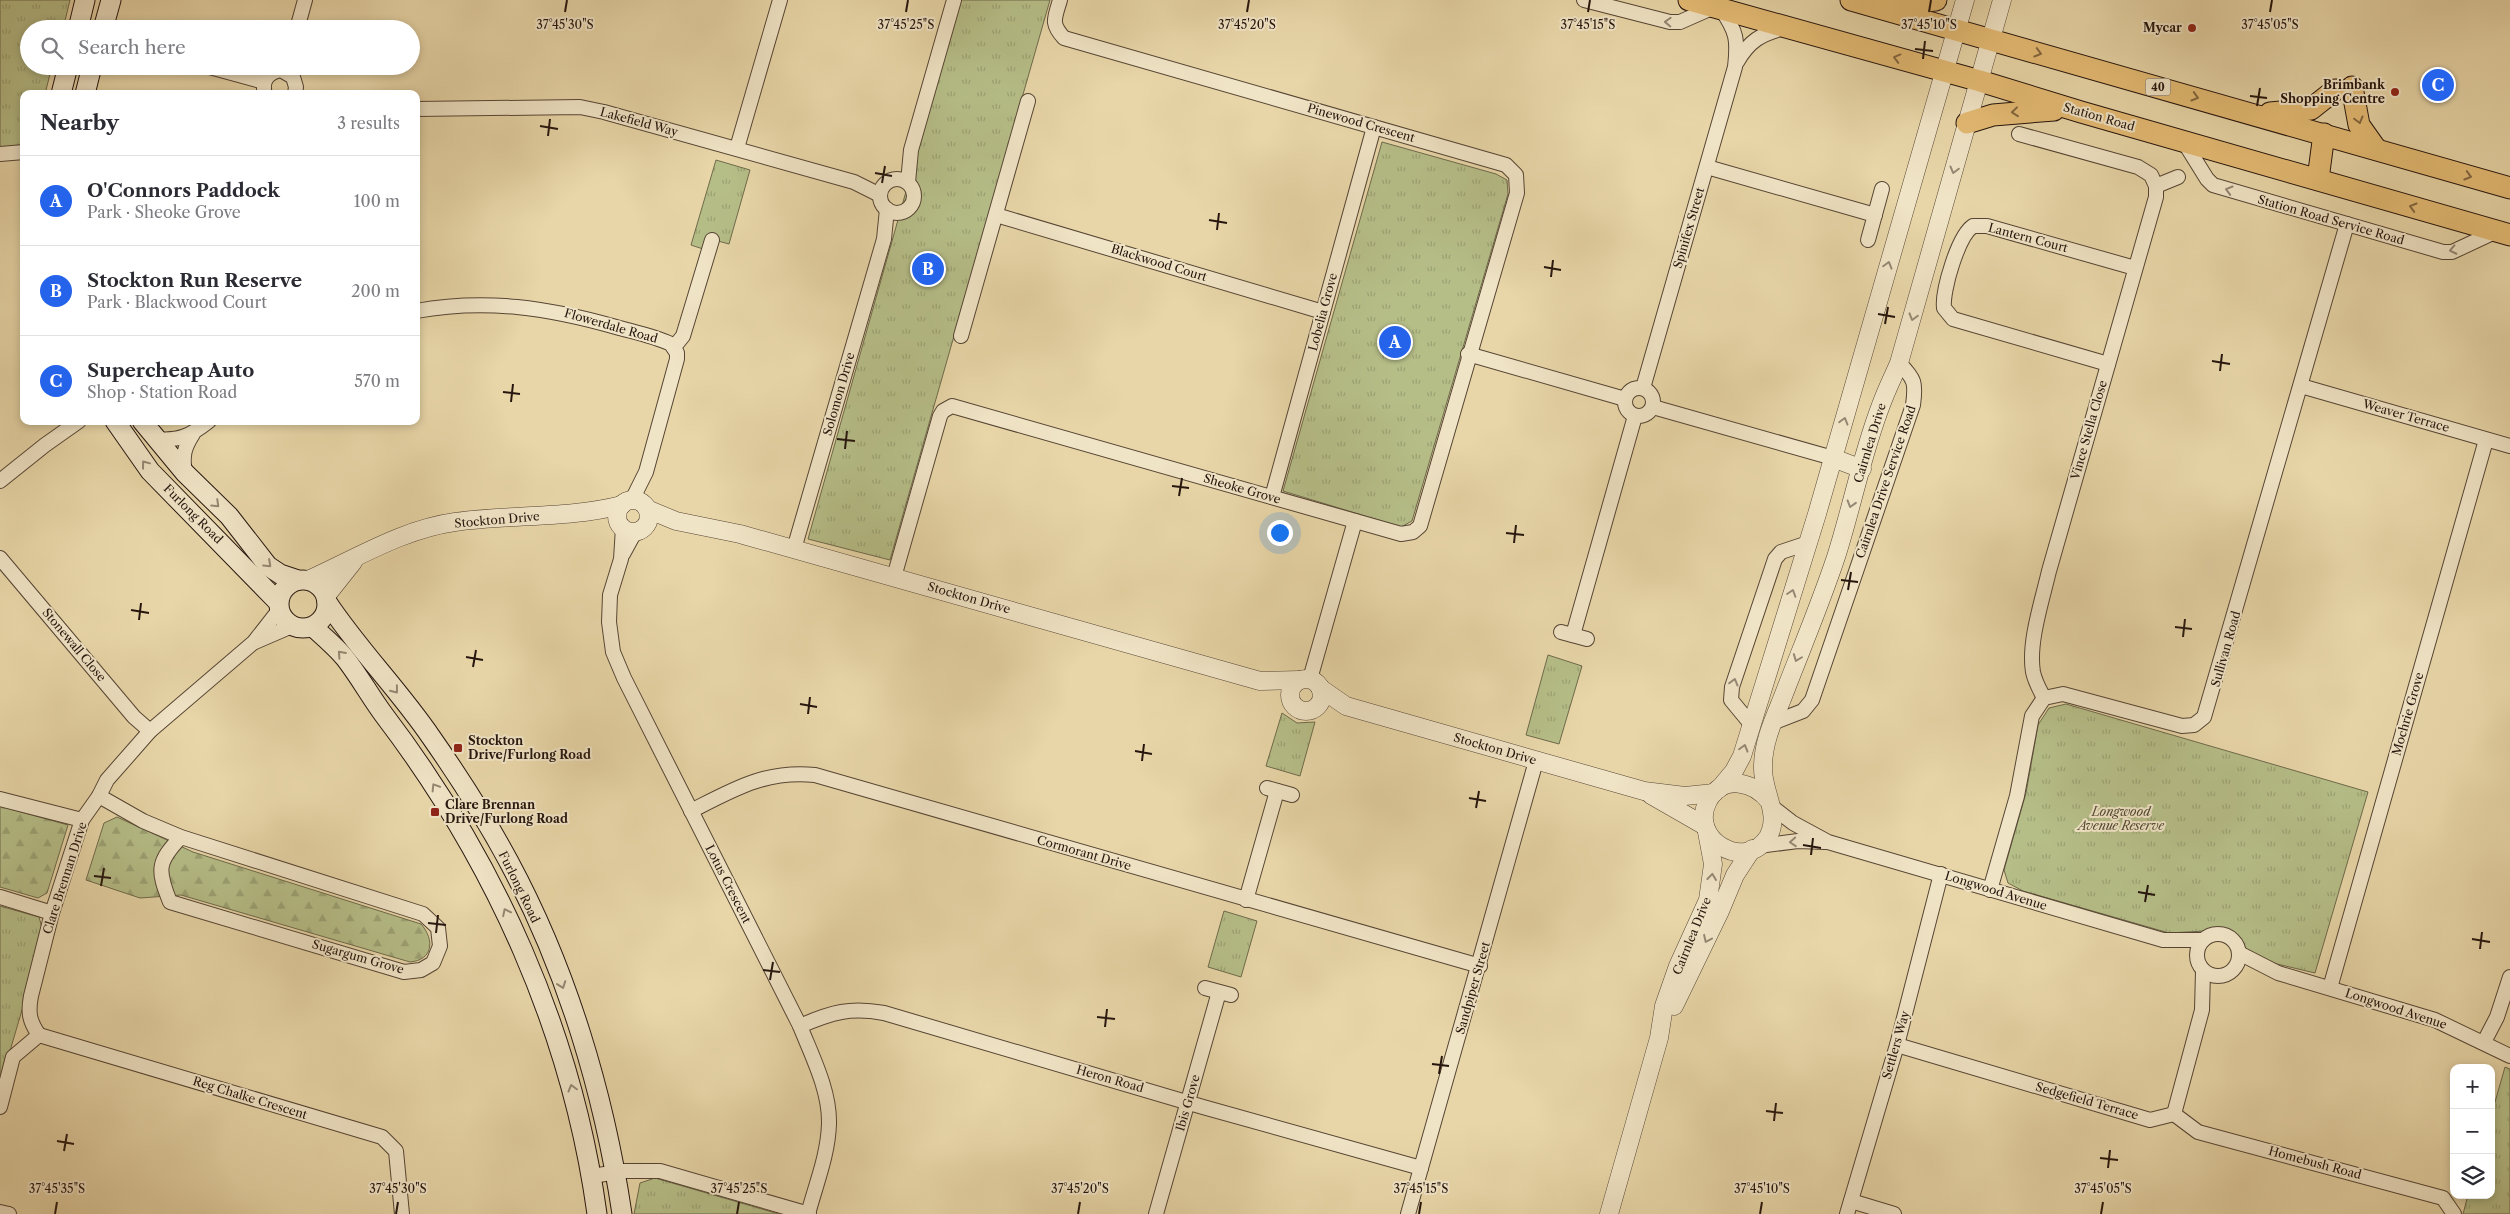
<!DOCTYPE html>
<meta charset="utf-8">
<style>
:root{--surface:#fff;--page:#f7f7f7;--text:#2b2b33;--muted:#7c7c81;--line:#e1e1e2;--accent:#2563eb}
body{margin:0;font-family:"Libre Caslon Text",serif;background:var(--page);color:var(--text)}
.controls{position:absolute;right:15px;bottom:15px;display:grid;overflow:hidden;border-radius:10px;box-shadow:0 2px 8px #0003}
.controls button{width:45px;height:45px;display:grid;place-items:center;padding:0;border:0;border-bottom:1px solid var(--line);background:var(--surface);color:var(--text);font:25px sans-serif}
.you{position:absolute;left:1279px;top:532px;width:18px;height:18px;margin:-12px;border:4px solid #fff;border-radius:50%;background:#1a73e8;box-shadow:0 0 0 8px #1a73e833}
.badge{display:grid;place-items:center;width:32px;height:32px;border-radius:50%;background:var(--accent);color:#fff;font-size:16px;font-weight:700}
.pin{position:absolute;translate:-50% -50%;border:2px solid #fff;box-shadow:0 1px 5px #0006}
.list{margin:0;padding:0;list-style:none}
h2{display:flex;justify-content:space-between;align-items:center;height:65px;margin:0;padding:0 20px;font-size:21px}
h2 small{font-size:16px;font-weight:400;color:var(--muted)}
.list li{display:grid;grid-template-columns:32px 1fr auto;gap:15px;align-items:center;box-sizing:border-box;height:90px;padding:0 20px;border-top:1px solid var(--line)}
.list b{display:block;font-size:19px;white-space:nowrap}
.list p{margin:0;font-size:16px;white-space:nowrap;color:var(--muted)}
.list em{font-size:16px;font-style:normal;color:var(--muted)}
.icon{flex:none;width:28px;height:28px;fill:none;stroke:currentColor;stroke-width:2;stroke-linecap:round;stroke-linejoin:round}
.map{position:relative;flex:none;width:2510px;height:1214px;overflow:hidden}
.search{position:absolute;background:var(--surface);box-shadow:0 2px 8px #0003;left:20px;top:20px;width:400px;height:55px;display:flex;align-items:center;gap:12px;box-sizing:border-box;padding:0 18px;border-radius:28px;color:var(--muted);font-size:19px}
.panel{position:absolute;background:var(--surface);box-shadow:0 2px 8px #0003;left:20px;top:90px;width:400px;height:335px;border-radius:10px}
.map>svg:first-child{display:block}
.forest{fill:url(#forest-firs);stroke:#6e6a4b}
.park{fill:url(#park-tufts);stroke:#6e6a4b}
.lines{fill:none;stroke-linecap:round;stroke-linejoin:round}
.minor-casing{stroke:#564534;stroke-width:16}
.tertiary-casing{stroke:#564534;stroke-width:19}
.secondary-casing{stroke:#25150e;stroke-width:21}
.primary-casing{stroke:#25150e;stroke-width:23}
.minor{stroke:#f0e4c6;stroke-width:14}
.tertiary{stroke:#f0e4c6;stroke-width:18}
.secondary{stroke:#f0e4c6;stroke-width:19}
.primary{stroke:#e4bb74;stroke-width:21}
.oneway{stroke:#958773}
.oneway2{stroke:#846841}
.ticks{fill:none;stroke:#25150e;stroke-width:2}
.poi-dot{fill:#8f2418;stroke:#f0e4c6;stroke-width:2}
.labels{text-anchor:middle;stroke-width:4;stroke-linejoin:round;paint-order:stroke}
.shield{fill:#f0e4c6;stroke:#625345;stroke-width:1}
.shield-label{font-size:11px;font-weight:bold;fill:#25150e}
.poi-label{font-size:12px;font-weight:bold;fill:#25150e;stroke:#f0e4c6;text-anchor:end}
.street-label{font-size:12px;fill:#25150e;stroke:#f0e4c6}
.park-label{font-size:12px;font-style:italic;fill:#504833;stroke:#f0e4c6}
.ticks-label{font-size:12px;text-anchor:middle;fill:#25150e;stroke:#f0e4c6;stroke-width:4;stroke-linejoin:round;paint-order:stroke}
</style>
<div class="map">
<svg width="2510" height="1214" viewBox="0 0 2510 1214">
<defs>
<pattern id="forest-firs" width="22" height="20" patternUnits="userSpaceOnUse" patternTransform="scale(1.25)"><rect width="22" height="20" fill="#b6be88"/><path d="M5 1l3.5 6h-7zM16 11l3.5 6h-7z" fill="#9ca274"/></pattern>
<pattern id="park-tufts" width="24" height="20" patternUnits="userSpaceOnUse" patternTransform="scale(1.25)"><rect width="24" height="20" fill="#b6be88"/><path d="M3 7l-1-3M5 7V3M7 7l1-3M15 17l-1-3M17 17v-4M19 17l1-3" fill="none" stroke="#9ca274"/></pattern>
</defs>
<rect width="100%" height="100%" fill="#e8d6a8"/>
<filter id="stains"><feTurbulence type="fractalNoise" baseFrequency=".004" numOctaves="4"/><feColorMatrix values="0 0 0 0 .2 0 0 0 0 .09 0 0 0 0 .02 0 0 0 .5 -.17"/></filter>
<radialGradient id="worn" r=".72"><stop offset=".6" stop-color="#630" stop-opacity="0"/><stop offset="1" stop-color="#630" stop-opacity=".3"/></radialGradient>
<g class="forest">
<path d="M0,806l68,19 -21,68 -9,5 -38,-11z"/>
<path d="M117,817l76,35 228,72c14,16 12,36 -11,38l-229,-67 -41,3 -54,-18 18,-57z"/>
</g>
<g class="park">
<path d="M0,0h70l-7,29h-34v37h23l-7,28h-21v57h-24z"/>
<path d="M960,0h90l-160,560 -82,-21z"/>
<path d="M1382,142l114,32 11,6 1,14 -96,327 -11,6 -118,-36z"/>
<path d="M716,160l34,10 -21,74 -22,-6 -4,11 -12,-4z"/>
<path d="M1548,655l34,11 -23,78 -33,-9z"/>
<path d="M2066,704l302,88 -53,181 -38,-9 -19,-8 -13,-8 -14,-14 -8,-4 -54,3 -146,-42 -15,-8 -4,-13 22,-77 12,-68 11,-17z"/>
<path d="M1282,713l15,10 18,-1 -15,54 -34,-10z"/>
<path d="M0,906l39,11 5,18 -44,150z"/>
<path d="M1224,911l33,10 -16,56 -33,-10z"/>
<path d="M2505,1067l5,2v145h-47l5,-19h23v-79z"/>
<path d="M655,1178l124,36h-145l6,-31z"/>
</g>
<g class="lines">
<g class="minor-casing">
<g id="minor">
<path d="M1584,0l86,22h10l34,-15"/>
<path d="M297,29l8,-29"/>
<path d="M1737,62c12,-21 24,-28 47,-34"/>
<path d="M206,66l58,16"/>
<path d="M265,94c-4,-13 3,-22 16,-24l12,7 3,10 -1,7"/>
<path d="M416,109l164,-2 24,5 250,70 26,13"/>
<path d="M2019,134l119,33 13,8 5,11"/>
<path d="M2184,142l23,37 6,6 230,67h9l45,-21"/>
<path d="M737,148l43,-148"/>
<path d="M0,154l24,-2"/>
<path d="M1707,167l168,48"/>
<circle cx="897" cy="196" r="17"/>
<path d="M908,182l3,-32 43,-150"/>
<path d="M996,215l327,97"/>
<path d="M1868,240l14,-51"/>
<path d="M416,311c70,-13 133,-3 200,16 18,5 38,9 55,17l6,9v6l-31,113 -14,28"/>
<path d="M961,336l67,-235"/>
<path d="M674,347l9,-11 29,-96"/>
<path d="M1468,354l157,45"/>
<path d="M2108,364l-155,-45 -9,-11c-2,-17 14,-72 29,-82h14l148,42"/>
<path d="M2301,386l209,60"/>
<circle cx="1639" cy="402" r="14"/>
<path d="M1643,388l92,-321c3,-27 2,-35 -14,-58"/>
<path d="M1653,407l180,51"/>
<path d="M156,439c24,2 34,-3 53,-18"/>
<path d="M185,473c-3,-17 -1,-25 8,-39"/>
<path d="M0,481l45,-36 34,-24"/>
<path d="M1272,497l102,-370"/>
<path d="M623,528l-2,31 -11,36 -1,27 4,30 11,26 176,348c12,30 30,65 29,98 -1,31 -13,60 -21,90"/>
<path d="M794,549l90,-310 3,-30"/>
<path d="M623,554l12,-22"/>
<path d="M0,558l134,159 16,14"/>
<path d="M894,577l46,-161 3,-5 9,-5 449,128 12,-2 7,-6 97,-333 -1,-18 -10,-10 -442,-127c-14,-15 -9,-20 -4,-38"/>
<path d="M1561,632l26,7"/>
<path d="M1573,635l62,-219"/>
<path d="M255,642l37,-16"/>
<path d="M1310,679l45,-158"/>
<path d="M2044,698c-4,-8 -9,-16 -11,-26 -5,-29 9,-71 16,-101l107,-374v-11l22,-9"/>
<path d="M1750,723l-19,-23 1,-13 43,-128 6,-7 27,-9"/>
<path d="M1772,723l31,-12 9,-11 101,-295c3,-22 2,-26 -14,-42"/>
<path d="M1267,788l25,7"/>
<path d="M99,796l44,25 38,16 242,77 15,14 2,18 -7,17 -12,7 -17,2 -234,-70c-13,-32 -13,-40 11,-65"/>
<path d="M0,799l82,21"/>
<path d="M1771,806l22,17 35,19 335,98h40"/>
<path d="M691,811c43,-22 75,-41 124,-36l665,191"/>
<path d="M1759,846l39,-5 27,1"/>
<path d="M1990,890l27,-94 15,-80 12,-18 19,-4 119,32 12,-1 10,-8 143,-493"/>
<path d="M0,897l52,16"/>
<path d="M1246,900l31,-109"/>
<circle cx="2218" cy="955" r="21"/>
<path d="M2239,953l39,20 157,47 75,36"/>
<path d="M1205,988l26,7"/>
<path d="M2330,988l156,-548"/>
<path d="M800,1026c32,-14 50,-19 84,-13l319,94 218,61"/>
<path d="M39,1035l343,102 14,14 6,63"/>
<path d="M2484,1042l13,-25 13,-40"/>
<path d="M1897,1045l253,75 24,-6 28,-104 1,-39"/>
<path d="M0,1107l13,-50 26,-22c-10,-14 -11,-23 -8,-39l21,-83 30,-93 17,-24 8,-16 43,-49 104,-89 25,-32"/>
<path d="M2174,1114l24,18 245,66 11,16"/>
<path d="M592,1176l32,-5h36l149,43"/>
<path d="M1851,1201l43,13"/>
<path d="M0,1212l9,2"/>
<path d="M1156,1214l63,-222"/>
<path d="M1408,1214l128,-453"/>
<path d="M1847,1214l50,-169 44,-171"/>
</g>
</g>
<g class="tertiary-casing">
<g id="tertiary">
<path d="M1833,458l29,11"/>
<circle cx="633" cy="516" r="16"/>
<path d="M647,509l29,12 64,13 520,147 40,-1"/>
<path d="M308,580c47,-21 95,-51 147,-58 56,-8 112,-3 167,-17"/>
<path d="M326,596l27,-34"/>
<circle cx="1306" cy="695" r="16"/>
<path d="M1320,688l26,18 298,85 41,5 29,-3"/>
<path d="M1719,789l15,-18 8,-15 75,-242 148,-514"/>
<path d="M1651,795l54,31"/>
<path d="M1770,802c-16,-21 -48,-28 -62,-1 -20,38 37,72 60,36 13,-23 -6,-46 -5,-70 0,-24 10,-46 19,-68 18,-47 38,-94 54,-142 16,-50 26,-103 45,-152 5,-14 12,-28 18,-42l103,-363"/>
<path d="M1674,1006l46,-95 15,-36 17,-26"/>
<path d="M1609,1214l50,-176 5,-32 14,-40 30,-66 5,-36 -6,-32"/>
</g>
</g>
<g class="secondary-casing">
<g id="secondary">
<path d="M78,29l7,-29"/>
<path d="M103,29l8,-29"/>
<path d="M61,94l7,-28"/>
<path d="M85,94l7,-28"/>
<path d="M115,421l35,50 128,131"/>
<path d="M142,421l43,52 44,43 39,50 12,8 18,6"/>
<circle cx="303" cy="604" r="24"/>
<path d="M327,602c31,47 72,88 104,135 28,40 55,82 78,125 58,108 95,231 113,352"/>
<path d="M313,627c11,10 23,20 32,31 14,18 25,38 39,57 111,146 188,316 213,499"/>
</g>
</g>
<g class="primary-casing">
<g id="primary">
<path d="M1689,0l291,81 101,31 429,123"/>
<path d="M1851,0l659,188"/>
<path d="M1886,0l28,2 22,-2"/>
<path d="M2352,87l7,38 17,24"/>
<path d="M2270,113l41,-4 24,-19"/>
<path d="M1967,123l26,-8 61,-5"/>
<path d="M2318,179l6,-45"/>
</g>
</g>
<use href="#minor" class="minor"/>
<use href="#tertiary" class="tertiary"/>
<use href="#secondary" class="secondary"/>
<use href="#primary" class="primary"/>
</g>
<defs><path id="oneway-chevron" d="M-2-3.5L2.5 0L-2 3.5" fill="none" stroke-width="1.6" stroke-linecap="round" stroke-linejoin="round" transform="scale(1.25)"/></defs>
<g class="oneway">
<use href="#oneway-chevron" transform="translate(1668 22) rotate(-178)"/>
<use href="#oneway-chevron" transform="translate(1954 170) rotate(105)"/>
<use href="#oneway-chevron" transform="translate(2229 190) rotate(-164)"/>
<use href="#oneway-chevron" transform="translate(2453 250) rotate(168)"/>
<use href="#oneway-chevron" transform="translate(1888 265) rotate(-74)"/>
<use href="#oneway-chevron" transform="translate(1913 317) rotate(106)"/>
<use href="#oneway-chevron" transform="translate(1844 421) rotate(-74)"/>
<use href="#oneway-chevron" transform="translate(145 464) rotate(-127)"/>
<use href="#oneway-chevron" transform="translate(216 504) rotate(44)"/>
<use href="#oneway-chevron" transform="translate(1851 504) rotate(107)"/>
<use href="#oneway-chevron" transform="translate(268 564) rotate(43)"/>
<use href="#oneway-chevron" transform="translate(1792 593) rotate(-72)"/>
<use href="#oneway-chevron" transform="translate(341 654) rotate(-132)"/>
<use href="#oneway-chevron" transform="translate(1797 658) rotate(111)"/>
<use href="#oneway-chevron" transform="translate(1734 682) rotate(-75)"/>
<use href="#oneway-chevron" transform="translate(395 690) rotate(52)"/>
<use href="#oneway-chevron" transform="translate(1744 748) rotate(-74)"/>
<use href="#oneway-chevron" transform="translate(435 787) rotate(-122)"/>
<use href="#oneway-chevron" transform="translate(1793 842) rotate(176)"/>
<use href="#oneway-chevron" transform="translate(1712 877) rotate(-83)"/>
<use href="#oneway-chevron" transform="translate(506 912) rotate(-116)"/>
<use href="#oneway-chevron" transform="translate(1707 939) rotate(115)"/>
<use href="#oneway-chevron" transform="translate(562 985) rotate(70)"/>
<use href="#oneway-chevron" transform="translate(572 1088) rotate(-105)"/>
</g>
<g class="oneway2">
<use href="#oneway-chevron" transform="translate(2038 53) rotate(16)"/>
<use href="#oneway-chevron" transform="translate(1897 58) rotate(-165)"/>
<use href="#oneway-chevron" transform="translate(2195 97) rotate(16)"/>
<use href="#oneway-chevron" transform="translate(2015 112) rotate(174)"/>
<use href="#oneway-chevron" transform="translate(2359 120) rotate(75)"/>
<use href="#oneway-chevron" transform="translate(2468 176) rotate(16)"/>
<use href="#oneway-chevron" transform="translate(2413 207) rotate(-164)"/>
</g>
<path class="ticks" d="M565,12l2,-12M906,12l2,-12M1247,12l2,-12M1588,12l2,-12M1929,12l2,-12M2270,12l2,-12M1915,49l18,2M1923,59l2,-18M2250,96l17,2M2257,106l3,-18M540,126l18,3M548,136l2,-17M875,173l17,3M882,183l3,-17M1209,220l18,3M1217,230l2,-17M1544,267l17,3M1551,277l2,-17M1878,314l17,3M1885,324l3,-17M2212,361l18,3M2220,371l2,-17M503,392l17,2M511,402l2,-18M837,439l18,2M845,449l2,-18M1172,486l17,2M1179,496l3,-18M1506,533l18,2M1514,543l2,-18M1841,580l17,2M1848,590l3,-18M131,610l18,3M139,620l2,-17M2175,627l17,2M2183,637l2,-18M466,657l17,3M473,667l3,-17M800,704l17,3M808,714l2,-17M1135,751l17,3M1142,761l2,-17M1469,798l17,3M1476,808l3,-17M1803,845l18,3M1811,855l2,-17M94,876l17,2M101,886l3,-18M2138,892l17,3M2145,902l3,-17M428,923l18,2M436,933l2,-18M2472,939l18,3M2480,949l2,-17M763,970l17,2M770,980l3,-18M1097,1017l18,2M1105,1027l2,-18M1432,1064l17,2M1439,1074l3,-18M1766,1111l17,2M1774,1121l2,-18M57,1141l17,3M64,1151l3,-17M2100,1158l18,2M2108,1168l2,-18M55,1214l2,-12M396,1214l2,-12M737,1214l2,-12M1078,1214l2,-12M1419,1214l2,-12M1760,1214l2,-12M2101,1214l2,-12"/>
<g class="poi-dot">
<circle cx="2192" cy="28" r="5"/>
<circle cx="2395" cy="92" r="5"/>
<rect x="453" y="743" width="10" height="10" rx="2.5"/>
<rect x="430" y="807" width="10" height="10" rx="2.5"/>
</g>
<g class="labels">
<rect class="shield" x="2145.5" y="78.5" width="25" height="17" rx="4"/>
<g class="shield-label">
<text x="2158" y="91">40</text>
</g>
<g class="poi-label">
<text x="2182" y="32">Mycar</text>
<text x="2385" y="89">Brimbank<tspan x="2385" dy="14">Shopping Centre</tspan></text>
<text x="468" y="745" text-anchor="start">Stockton<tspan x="468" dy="14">Drive/Furlong Road</tspan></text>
<text x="445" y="809" text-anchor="start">Clare Brennan<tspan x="445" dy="14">Drive/Furlong Road</tspan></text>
</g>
<g class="street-label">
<text transform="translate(2099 117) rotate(16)" y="4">Station Road</text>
<text transform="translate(639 122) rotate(15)" y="4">Lakefield Way</text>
<text transform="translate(1361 123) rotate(16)" y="4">Pinewood Crescent</text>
<text transform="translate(2331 220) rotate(16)" y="4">Station Road Service Road</text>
<text transform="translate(1689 228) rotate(-74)" y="4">Spinifex Street</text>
<text transform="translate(2028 238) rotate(15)" y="4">Lantern Court</text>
<text transform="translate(1159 263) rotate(17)" y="4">Blackwood Court</text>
<text transform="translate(1323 312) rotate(-75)" y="4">Lobelia Grove</text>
<text transform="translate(611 326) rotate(16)" y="4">Flowerdale Road</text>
<text transform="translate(839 394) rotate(-74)" y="4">Solomon Drive</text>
<text transform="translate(2406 416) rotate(16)" y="4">Weaver Terrace</text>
<text transform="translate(2089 430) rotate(-74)" y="4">Vince Stella Close</text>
<text transform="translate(1870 443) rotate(-73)" y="4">Cairnlea Drive</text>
<text transform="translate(1886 482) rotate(-71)" y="4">Cairnlea Drive Service Road</text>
<text transform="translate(1242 489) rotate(16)" y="4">Sheoke Grove</text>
<text transform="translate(193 514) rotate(45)" y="4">Furlong Road</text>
<text transform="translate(497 520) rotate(-5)" y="4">Stockton Drive</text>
<text transform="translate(969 598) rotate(16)" y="4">Stockton Drive</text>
<text transform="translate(74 645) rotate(50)" y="4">Stonewall Close</text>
<text transform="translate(2226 649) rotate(-74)" y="4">Sullivan Road</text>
<text transform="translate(2408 714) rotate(-74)" y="4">Mochrie Grove</text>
<text transform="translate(1495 749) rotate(16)" y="4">Stockton Drive</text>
<text transform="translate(1084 853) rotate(16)" y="4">Cormorant Drive</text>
<text transform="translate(65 878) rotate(-72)" y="4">Clare Brennan Drive</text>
<text transform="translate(728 884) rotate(63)" y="4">Lotus Crescent</text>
<text transform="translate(519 887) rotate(64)" y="4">Furlong Road</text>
<text transform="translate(1996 891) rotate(17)" y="4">Longwood Avenue</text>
<text transform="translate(1692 936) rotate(-68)" y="4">Cairnlea Drive</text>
<text transform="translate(358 957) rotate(16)" y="4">Sugargum Grove</text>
<text transform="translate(1473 988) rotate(-74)" y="4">Sandpiper Street</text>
<text transform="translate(2396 1009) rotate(18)" y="4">Longwood Avenue</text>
<text transform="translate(1896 1045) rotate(-74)" y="4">Settlers Way</text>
<text transform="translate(1110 1079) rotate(16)" y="4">Heron Road</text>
<text transform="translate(250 1098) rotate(17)" y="4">Reg Chalke Crescent</text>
<text transform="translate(2087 1101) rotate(16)" y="4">Sedgefield Terrace</text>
<text transform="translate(1188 1103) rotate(-74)" y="4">Ibis Grove</text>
<text transform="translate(2315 1163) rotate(15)" y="4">Homebush Road</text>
</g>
<g class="park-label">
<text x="2121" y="816">Longwood<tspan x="2121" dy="14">Avenue Reserve</tspan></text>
</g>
</g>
<g class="ticks-label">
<text x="565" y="29">37°45'30"S</text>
<text x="906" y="29">37°45'25"S</text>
<text x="1247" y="29">37°45'20"S</text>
<text x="1588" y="29">37°45'15"S</text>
<text x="1929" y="29">37°45'10"S</text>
<text x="2270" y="29">37°45'05"S</text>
<text x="57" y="1193">37°45'35"S</text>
<text x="398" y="1193">37°45'30"S</text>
<text x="739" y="1193">37°45'25"S</text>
<text x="1080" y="1193">37°45'20"S</text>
<text x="1421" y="1193">37°45'15"S</text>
<text x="1762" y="1193">37°45'10"S</text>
<text x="2103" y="1193">37°45'05"S</text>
</g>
<rect width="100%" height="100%" filter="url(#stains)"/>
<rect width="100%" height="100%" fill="url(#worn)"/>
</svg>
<div class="controls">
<button>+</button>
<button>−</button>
<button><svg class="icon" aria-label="layers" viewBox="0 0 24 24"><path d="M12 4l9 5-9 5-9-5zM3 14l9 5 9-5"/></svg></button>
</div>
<div class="you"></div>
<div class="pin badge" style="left:1395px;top:342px">A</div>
<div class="pin badge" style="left:928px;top:269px">B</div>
<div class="pin badge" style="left:2438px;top:85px">C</div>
<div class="search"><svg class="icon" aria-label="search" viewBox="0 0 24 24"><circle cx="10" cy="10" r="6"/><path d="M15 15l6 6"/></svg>Search here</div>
<section class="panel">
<h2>Nearby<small>3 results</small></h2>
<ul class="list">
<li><span class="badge">A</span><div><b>O'Connors Paddock</b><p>Park · Sheoke Grove</p></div><em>100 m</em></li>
<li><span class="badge">B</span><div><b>Stockton Run Reserve</b><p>Park · Blackwood Court</p></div><em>200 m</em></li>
<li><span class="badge">C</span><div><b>Supercheap Auto</b><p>Shop · Station Road</p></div><em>570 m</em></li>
</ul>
</section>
</div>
